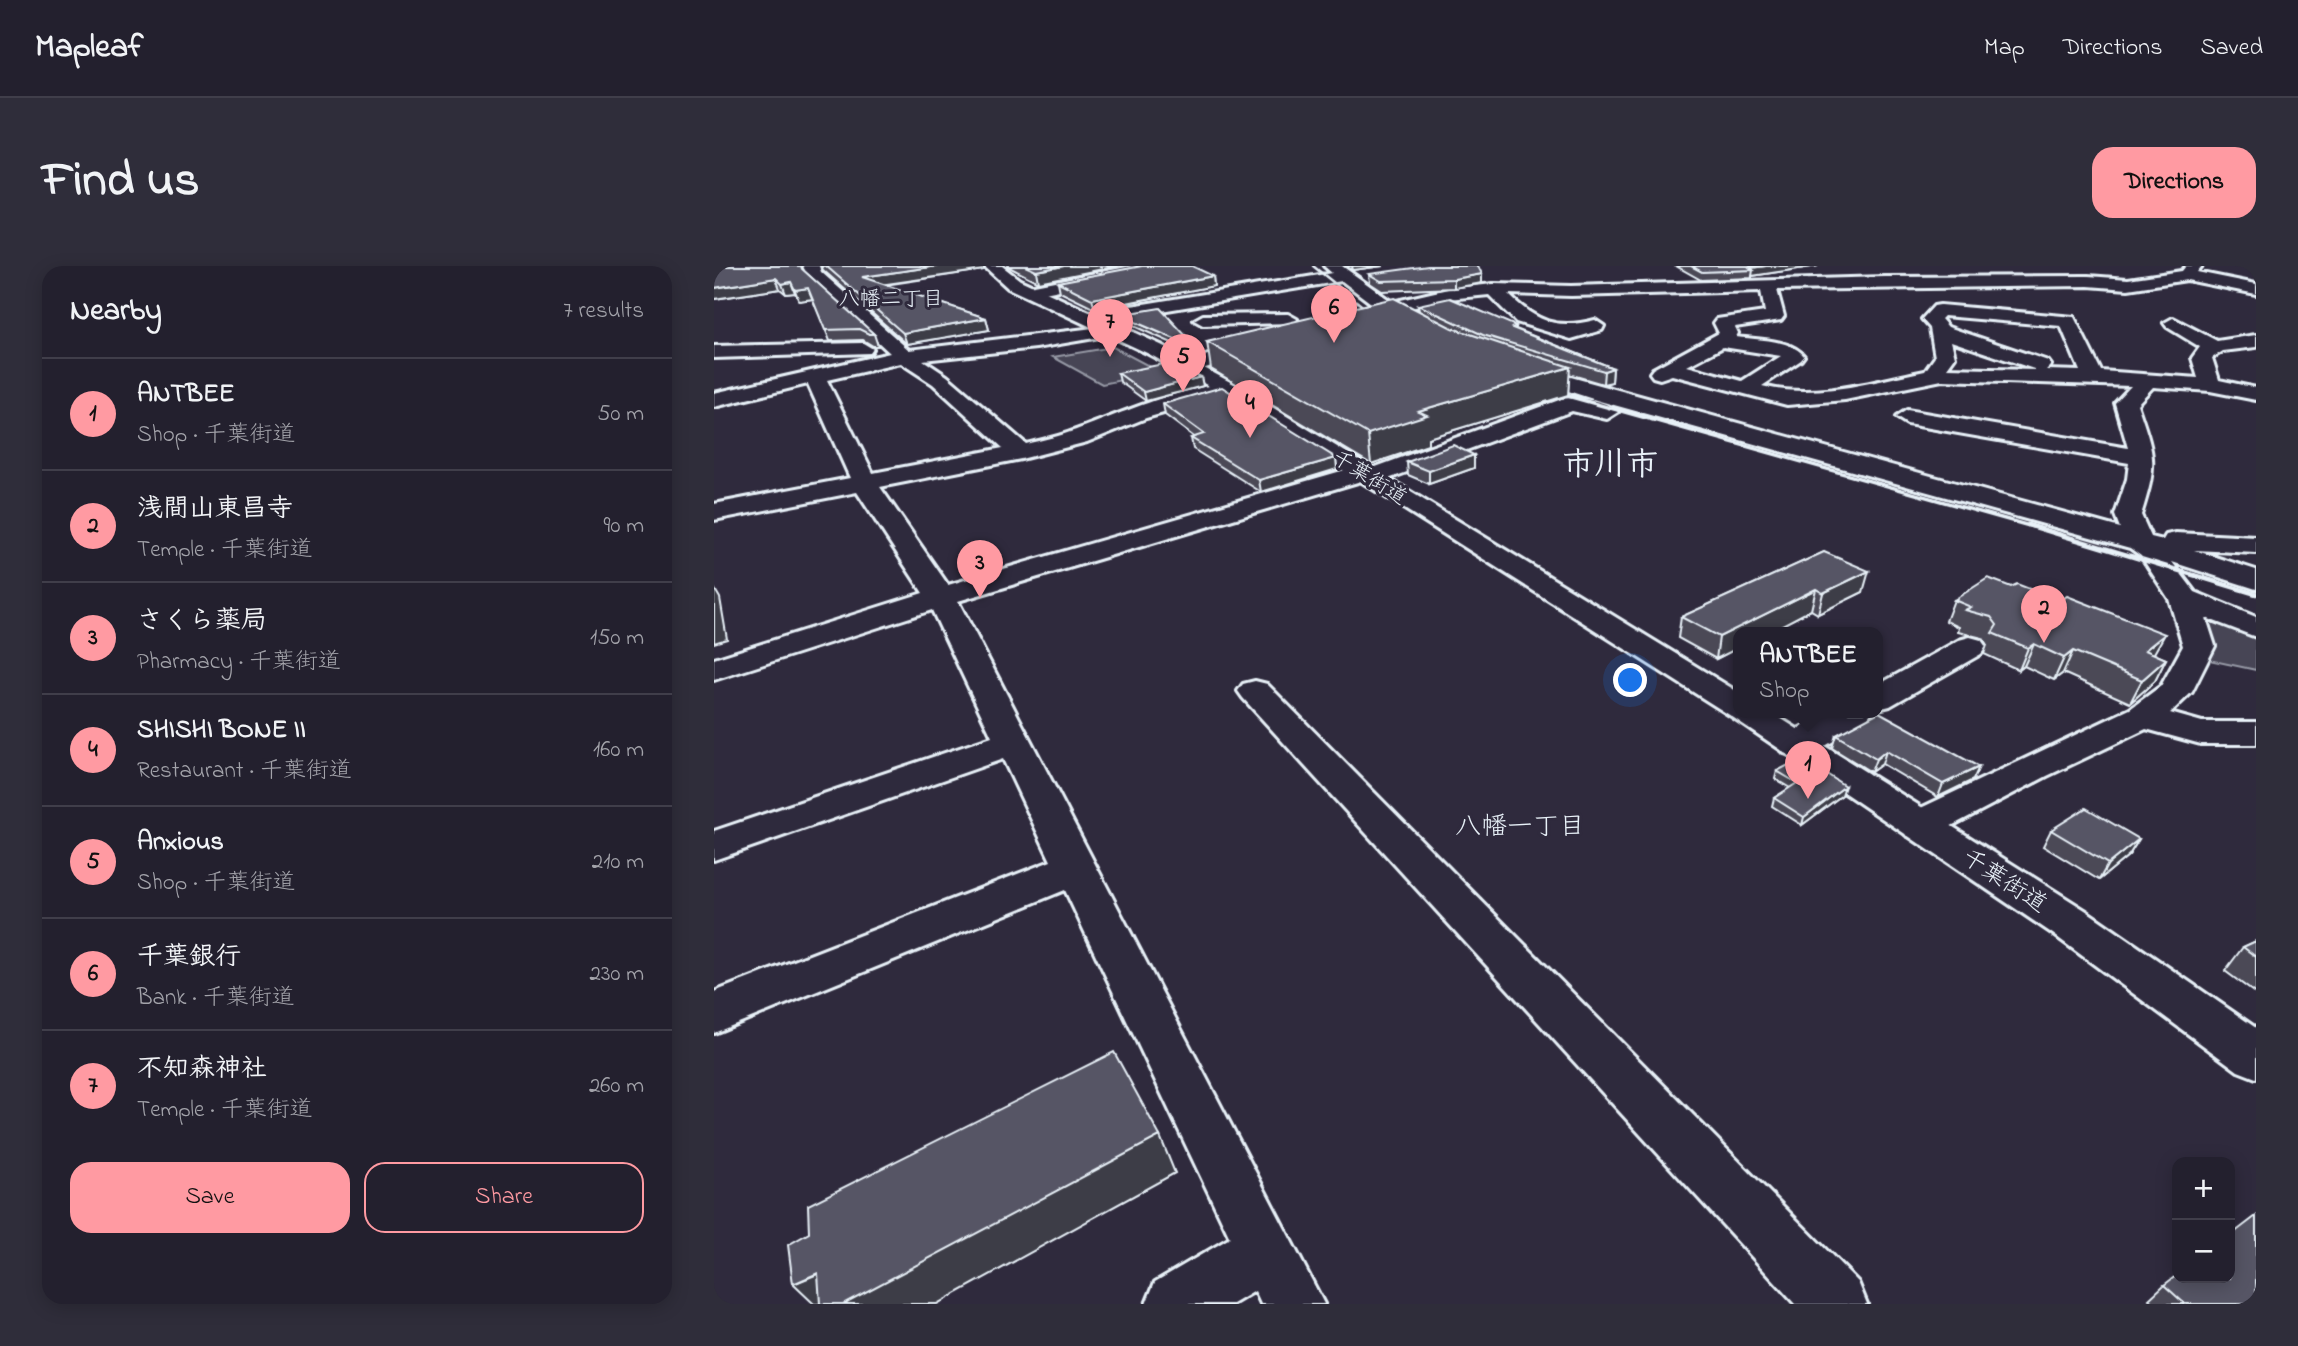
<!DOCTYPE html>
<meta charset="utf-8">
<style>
:root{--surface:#23202e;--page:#2f2d3a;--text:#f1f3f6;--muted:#a3a3aa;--line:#403e4a;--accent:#ff9aa2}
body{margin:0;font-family:"Indie Flower","Klee One",sans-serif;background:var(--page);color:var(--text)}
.controls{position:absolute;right:21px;bottom:21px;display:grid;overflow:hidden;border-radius:14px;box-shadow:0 4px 18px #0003}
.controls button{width:63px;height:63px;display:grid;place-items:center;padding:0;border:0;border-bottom:2px solid var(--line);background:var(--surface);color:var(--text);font:35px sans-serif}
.you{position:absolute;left:917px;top:415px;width:24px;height:24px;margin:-18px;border:5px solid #fff;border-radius:50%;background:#1a73e8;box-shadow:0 0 0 10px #1a73e833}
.badge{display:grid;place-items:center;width:46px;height:46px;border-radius:50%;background:var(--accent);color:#111;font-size:23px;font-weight:700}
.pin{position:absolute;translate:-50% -58px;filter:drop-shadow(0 2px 4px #0008)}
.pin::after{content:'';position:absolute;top:37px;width:24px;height:21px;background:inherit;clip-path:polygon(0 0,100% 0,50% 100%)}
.popup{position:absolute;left:1019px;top:361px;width:150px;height:91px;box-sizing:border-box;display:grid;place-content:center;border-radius:14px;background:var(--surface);filter:drop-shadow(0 2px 5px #0005);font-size:23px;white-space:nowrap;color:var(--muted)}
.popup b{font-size:26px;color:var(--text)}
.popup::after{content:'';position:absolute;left:50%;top:100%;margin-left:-14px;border:14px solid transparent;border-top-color:var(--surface)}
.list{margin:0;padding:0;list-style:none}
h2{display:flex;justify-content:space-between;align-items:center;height:91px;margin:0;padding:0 28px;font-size:30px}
h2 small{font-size:23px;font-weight:400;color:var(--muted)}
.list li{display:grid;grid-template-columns:46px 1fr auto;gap:21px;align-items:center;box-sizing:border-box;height:112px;padding:0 28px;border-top:2px solid var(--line)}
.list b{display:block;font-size:26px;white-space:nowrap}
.list p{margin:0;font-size:23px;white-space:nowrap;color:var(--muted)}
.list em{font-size:23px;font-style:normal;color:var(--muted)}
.actions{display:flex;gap:14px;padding:21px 28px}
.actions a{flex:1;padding:16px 0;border:2px solid var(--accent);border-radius:21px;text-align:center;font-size:24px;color:var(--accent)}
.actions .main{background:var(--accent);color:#111}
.map{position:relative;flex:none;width:1542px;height:1038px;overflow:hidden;border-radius:21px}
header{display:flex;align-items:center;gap:42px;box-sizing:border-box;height:98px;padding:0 35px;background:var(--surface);border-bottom:2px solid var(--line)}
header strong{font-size:33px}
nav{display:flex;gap:38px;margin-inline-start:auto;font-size:24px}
.intro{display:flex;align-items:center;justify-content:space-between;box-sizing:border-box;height:168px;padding:0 42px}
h1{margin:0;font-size:49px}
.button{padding:18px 32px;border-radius:21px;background:var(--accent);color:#111;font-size:24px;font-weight:700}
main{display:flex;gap:42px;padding:0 42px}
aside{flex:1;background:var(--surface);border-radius:21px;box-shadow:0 4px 18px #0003}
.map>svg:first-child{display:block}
.green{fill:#464455;stroke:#979aa6;stroke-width:2}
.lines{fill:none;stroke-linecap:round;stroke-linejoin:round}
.minor-casing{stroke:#e8f1f8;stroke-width:6}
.highway-casing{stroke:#e8f1f8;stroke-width:6}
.minor{fill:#2f2a3d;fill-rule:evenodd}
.highway{fill:#2f2a3d;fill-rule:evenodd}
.rail-far2{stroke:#e8f1f8;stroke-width:2.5}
.rail-far1{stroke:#e8f1f8;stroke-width:3.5}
.rail{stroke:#e8f1f8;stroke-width:4.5}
.wall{fill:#4b4957;stroke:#e8f1f8;stroke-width:2}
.shaded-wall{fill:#3d3c47;stroke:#e8f1f8;stroke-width:2}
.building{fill:#575565;stroke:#e8f1f8;stroke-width:2}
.labels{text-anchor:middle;stroke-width:6;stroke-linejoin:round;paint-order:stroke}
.far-neighbourhood-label{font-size:21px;fill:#e8f1f8;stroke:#2f2a3d}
.far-street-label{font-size:21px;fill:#e8f1f8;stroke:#2f2a3d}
.street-label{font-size:24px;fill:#e8f1f8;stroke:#2f2a3d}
.neighbourhood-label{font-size:26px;fill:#e8f1f8;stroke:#2f2a3d}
.far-town-label{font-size:32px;font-weight:bold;fill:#e8f1f8;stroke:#2f2a3d}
</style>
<header>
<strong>Mapleaf</strong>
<nav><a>Map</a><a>Directions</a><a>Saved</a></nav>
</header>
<div class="intro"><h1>Find us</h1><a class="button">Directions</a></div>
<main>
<aside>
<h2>Nearby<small>7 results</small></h2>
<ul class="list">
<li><span class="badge">1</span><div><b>ANTBEE</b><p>Shop · 千葉街道</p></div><em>50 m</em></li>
<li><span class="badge">2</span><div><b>浅間山東昌寺</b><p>Temple · 千葉街道</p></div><em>90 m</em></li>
<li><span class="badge">3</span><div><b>さくら薬局</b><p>Pharmacy · 千葉街道</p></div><em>150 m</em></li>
<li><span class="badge">4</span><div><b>SHISHI BONE II</b><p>Restaurant · 千葉街道</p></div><em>160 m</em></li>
<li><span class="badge">5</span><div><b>Anxious</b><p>Shop · 千葉街道</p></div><em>210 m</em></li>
<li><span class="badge">6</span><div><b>千葉銀行</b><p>Bank · 千葉街道</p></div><em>230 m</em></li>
<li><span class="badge">7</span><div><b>不知森神社</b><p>Temple · 千葉街道</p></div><em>260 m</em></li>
</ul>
<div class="actions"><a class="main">Save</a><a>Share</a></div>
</aside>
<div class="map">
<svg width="1542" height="1038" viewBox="0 0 1542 1038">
<rect width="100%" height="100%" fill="#2f2a3d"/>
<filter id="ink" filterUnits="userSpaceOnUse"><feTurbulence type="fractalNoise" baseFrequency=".0143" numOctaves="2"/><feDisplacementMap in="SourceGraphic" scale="14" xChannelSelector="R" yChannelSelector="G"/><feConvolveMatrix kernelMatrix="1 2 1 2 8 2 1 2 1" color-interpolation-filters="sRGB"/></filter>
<g filter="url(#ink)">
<g class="green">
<path d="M399,81l38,20v7l-49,10 -49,-27z"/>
<path d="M1488,347l47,18 7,8v31l-47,-10z"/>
</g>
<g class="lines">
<g class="minor-casing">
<g id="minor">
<path d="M89,0h16l2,6 88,78 210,-25 2,4 -9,6 -76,13 -113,12 24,16 79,68c15,-4 32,-7 47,-13 29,-10 123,-51 150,-45l3,5 -3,5 -77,22 -59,24 -66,17 -141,28 68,98 407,-118 9,-2 9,3 189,-69c13,-3 48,2 56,13l-11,7 -35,-8 -192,71 -9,3 -10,-4 -403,120 366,703h-63l-6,-13 -22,13h-87l9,-22 75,-44 -165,-348 -351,143v-41l337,-131 -48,-102 -289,101v-29l278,-94 -60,-127 -218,70v-21l209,-66 -66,-101 -143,28v-16l136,-26 -42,-94 -94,23v-14l176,-40 -82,-76zM187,97l32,21 70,64 -130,25 -46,-93z"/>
<path d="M418,0h32l-8,5 -127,25 -8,-5 8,-5z"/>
<path d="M610,0h18l50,36 56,-13 45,-5 78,2 314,-9 203,-1 40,3 54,-8 4,-5h16l-5,6 59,12v10l-69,-14 -59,9 -40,-3 -311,4 7,26 -3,4 -46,7 3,6 -2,4c21,3 55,2 68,19l-3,4 -39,26c53,14 110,-4 163,-15l10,-14 -5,-29 -8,-9 12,-13 6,-1 134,12 27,54 97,7 -6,-20 8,-11 -33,-20 -3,-4 9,-5 44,23 39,-6v12l-33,4 -11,7 7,22 37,8v12l-46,-9 -57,-4 -16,17c18,53 21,57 4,111l10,22 12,3 3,-5 10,-2 80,4v16l-62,-3 62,20v19l-84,-27 23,30 61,25v20l-50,-19 9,28 -23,46 -22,21 32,9h54v22h-55l-55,-15 -99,47 -113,59 -14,4 -14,-4 -6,-10 6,-10 224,-106 31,-23 22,-40 -14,-47 -28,-43 -11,-8 -534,-148 -83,-27 -3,-4 3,-4h14l593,163 -5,-13 12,-36 2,-16 -222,-39 -11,-7 11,-7 221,38 -13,-45 16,-17 -189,-6 -97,20 -58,5 -115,-30 -12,4 -7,-2 -3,-4 3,-4 66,-36 -5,-10 3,-4 48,-7 -4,-21 -190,5 -63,-2c28,28 49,36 87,26l9,6 -2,4 -31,9 -55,-17 -27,-27 -41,4 -45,11 4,5 -9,5 -13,-6 -31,7 -6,-1 -3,-4 3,-4 27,-6 -33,-25 -253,42 -9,-5 9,-5 243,-40zM1230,50l117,10 19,45 -34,-1 5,-5 -3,-4 -100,-34 -7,-8zM1237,75l83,28 1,1 -88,-2 8,-11zM1009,81l58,9 -39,25 -55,-15z"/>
<path d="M574,48l9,5 -3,4 -91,2 -9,-5 9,-5z"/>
<path d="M546,73l7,2 3,4 -3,4 -78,24 -10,-6 3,-4z"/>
<path d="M149,77l10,6 -3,4 -156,5v-12z"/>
<path d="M1256,371l11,3 5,7 -5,7 -91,52 -12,3v-24l81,-45z"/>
<path d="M541,415l12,3 591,598 9,22h-72l-552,-606 -5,-7 5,-7z"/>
<path d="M1112,447h45l-6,8c-24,14 -52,40 -81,32l-5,-8 5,-8z"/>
</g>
</g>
<g class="highway-casing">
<path id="highway" d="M270,0h18l18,14 141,65 73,39 504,308v21h34l313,197 171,118v50l-18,-7 -185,-137 -322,-218 -511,-324 -73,-39 -139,-65z"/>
</g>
<use href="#minor" class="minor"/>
<use href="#highway" class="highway"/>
<path class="rail-far2" d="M599,0l63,51"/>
<path class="rail-far1" d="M836,125l483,136"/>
<path class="rail" d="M1314,259l228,69"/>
</g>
<g class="wall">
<path d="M0,0l89,4 71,64 4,12h-5l-10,-6 -33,1 -17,-42 -14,2 -4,-8 -9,1 -6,-5 -66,10z"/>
<path d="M107,0h162l1,4 -99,15 101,33 3,12 -82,14 -84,-74z"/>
<path d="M293,0h111l-80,16z"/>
<path d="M630,0h39l-30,4z"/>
<path d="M962,0h142l-66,10v2l-51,2z"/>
<path d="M655,8h113v9l-28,5 -72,3 -12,-8z"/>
<path d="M499,10l1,10 -119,23 -35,-17 -2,-10z"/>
<path d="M704,39l98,21v3l97,39 -1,14 -9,2 -34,-10 -1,21 -140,43v7l-57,19 -160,-95 -4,-27 212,-31z"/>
<path d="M405,49l79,34 1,6 -79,-35z"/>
<path d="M404,107l83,4 2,9 -57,15 -26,-19z"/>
<path d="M449,138l173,54 1,11 -76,23 -68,-43 -2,-11 3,-1 -29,-22z"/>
<path d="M760,189v13l-45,16 -21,-9 -1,-13z"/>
<path d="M1110,286l39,40 -45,22 -7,-4 -95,49 -38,-21 3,-21z"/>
<path d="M1240,334l200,54 12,5 -11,22 -25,22 -67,-30 -9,7 -30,-14 -5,4 -35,-16 3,-9 -4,-7 -25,-6 1,-5 -13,-6z"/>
<path d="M1122,469l137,45 -35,17 -56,-33 -11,8 -39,-24z"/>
<path d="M1063,505l65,24 -40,30 -30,-19 2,-8 16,-10 -15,-9z"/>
<path d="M1337,564l88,9 -10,16 -30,25 -56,-34z"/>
<path d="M1542,675v53l-31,-23 18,-24z"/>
<path d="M1450,1019l92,19h-102l-5,-5z"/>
</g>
<g class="shaded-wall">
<path d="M224,0h45l1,4 -118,17 -4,-10z"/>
<path d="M350,0h54l-80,16 -2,-11z"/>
<path d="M638,0h31l-30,4z"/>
<path d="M1052,0h52l-66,10 1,-6 -3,-2z"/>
<path d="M768,8v9l-28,5v-9z"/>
<path d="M499,10l1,10 -119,23 -3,-10z"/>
<path d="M62,12l4,11 -66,10v-11z"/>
<path d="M77,16l4,11 -9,1 -4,-10z"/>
<path d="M94,22l5,11 -14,2 -4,-11z"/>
<path d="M272,52l3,12 -82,14 -4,-11z"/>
<path d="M856,101l-2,28 -140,43v7l-57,19 -3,-30 50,-23z"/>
<path d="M899,102l-1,14 -9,2 1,-13z"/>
<path d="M487,111l2,9 -57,15 -2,-9z"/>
<path d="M760,189v13l-45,16v-13z"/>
<path d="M622,192l1,11 -76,23 -2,-12z"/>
<path d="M1155,305l-6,21 -45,22 5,-21z"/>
<path d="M0,322l6,10 7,41 -13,4z"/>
<path d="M1102,323l-5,21 -44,23h-29v15l-22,11 3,-22z"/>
<path d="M1451,368l-12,21 -8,-5z"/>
<path d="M1320,378l-10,22 -5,4 9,-22z"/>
<path d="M1359,385l-10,22 -9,7 10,-22z"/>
<path d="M1452,393l-11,22 -25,22 12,-23z"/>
<path d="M1172,485l-4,13 -11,8 5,-13z"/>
<path d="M1265,501l-6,13 -35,17 5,-13z"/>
<path d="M1131,520l-3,9 -40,30 2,-8z"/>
<path d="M1425,573l-10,16 -30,25 9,-16z"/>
<path d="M446,870l15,37 -238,131h-123l-21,-20z"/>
</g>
<g class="building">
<path d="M0,0h87l1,3 72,65h-5l-10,-5 -34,1 -17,-42 -13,2 -4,-8 -9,2 -6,-6 -62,10z"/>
<path d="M112,0h112l-76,11 124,41 -83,15z"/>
<path d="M311,0h39l-28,5z"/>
<path d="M428,0h50l21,10 -121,23 -34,-17z"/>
<path d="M714,0h50l4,8 -28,5 -73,2 -12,-7z"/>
<path d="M977,0h75l-16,2 3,2 -51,2z"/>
<path d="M680,32l58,30 118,39 -152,44 9,4 -59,19 -161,-92z"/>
<path d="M736,32l66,28 -4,2 101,40 -9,3 -121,-36 -65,-30z"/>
<path d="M446,42l38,41 -79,-34z"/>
<path d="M459,96l28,15 -57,15 -26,-19z"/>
<path d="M508,121l114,71 -77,22 -68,-42 13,-4 -41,-30z"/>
<path d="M739,179l21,10 -45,16 -22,-9z"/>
<path d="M1110,286l45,19 -46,22 -7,-4 -97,48 -38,-20z"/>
<path d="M1274,312l23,9 6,-3 43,17 7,-5 98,38 -20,16 21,9 -24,21 -69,-29 -9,7 -30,-14 -6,4 -36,-15 5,-8 -6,-8 -26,-7 6,-3 -17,-7z"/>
<path d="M1165,446l100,55 -36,17 -57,-33 -10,8 -40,-24z"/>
<path d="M1088,492l43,28 -41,31 -30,-19 23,-15 -20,-12z"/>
<path d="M1372,542l53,31 -31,25 -57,-34z"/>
<path d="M1542,675v16l-13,-10z"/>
<path d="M400,786l46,84 -317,168h-23l-2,-31 -25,11 -5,-39 21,-12 -1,-28z"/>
<path d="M1542,950v88h-71l-21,-19 13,-10v3h53v-42z"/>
</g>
</g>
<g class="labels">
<g class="far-neighbourhood-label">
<text x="177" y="39">八幡二丁目</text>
</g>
<g class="far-street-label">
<text transform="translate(656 211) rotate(32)" y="7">千葉街道</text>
</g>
<g class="street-label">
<text transform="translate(1291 614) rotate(33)" y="8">千葉街道</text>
</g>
<g class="neighbourhood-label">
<text x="806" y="568">八幡一丁目</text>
</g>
<g class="far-town-label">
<text x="896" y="208">市川市</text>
</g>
</g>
</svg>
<div class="controls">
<button>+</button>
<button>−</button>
</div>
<div class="you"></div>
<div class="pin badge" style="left:1094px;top:533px">1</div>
<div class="popup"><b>ANTBEE</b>Shop</div>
<div class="pin badge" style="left:1330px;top:377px">2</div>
<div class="pin badge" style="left:266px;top:332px">3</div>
<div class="pin badge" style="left:536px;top:172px">4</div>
<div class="pin badge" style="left:469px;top:126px">5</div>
<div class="pin badge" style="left:620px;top:77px">6</div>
<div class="pin badge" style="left:396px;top:91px">7</div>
</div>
</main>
